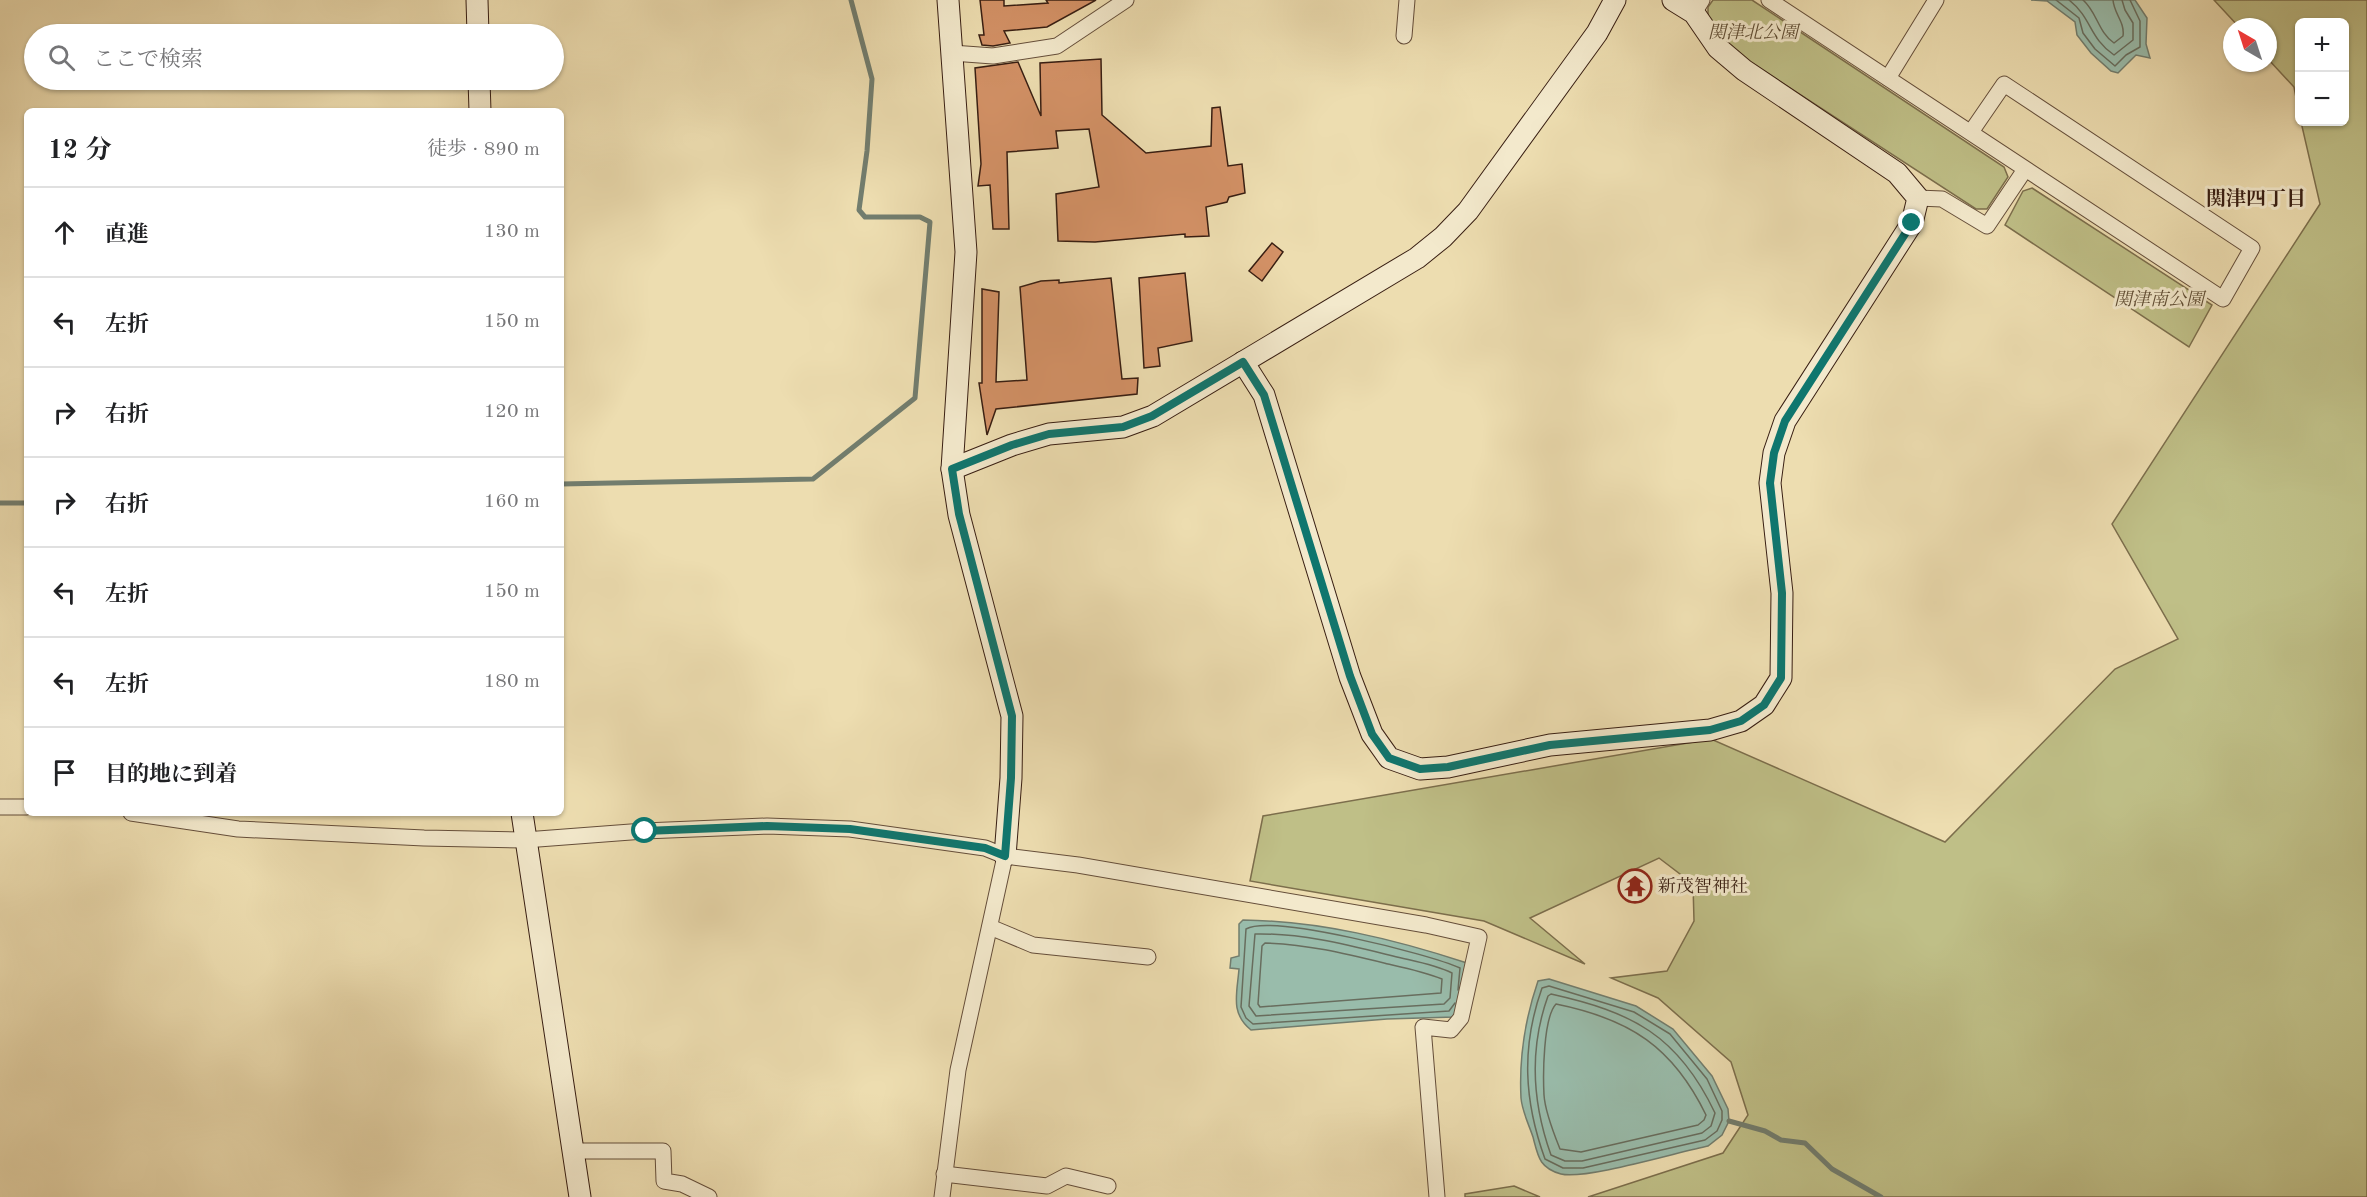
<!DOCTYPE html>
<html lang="ja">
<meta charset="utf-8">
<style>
:root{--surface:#fff;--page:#f2f2f2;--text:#202124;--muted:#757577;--line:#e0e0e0}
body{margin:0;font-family:"Old Standard TT","Noto Serif JP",serif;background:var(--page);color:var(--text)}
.controls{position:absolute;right:18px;top:18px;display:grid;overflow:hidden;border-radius:9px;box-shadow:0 2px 4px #0004}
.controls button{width:54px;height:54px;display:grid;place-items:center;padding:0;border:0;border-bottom:2px solid var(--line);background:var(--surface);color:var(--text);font:30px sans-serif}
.compass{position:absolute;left:2223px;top:18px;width:54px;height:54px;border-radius:50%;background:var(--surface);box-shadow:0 2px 4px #0004;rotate:321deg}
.stop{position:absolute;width:18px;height:18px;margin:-14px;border:4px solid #0f766e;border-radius:50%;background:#fff}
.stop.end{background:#0f766e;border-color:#fff;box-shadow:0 2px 6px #0008}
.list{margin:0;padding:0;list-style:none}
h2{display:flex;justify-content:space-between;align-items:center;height:78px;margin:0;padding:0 24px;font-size:26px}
h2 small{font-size:20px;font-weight:400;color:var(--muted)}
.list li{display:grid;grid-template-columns:39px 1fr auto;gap:18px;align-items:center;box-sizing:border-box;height:90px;padding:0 24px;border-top:2px solid var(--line)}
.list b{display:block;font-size:22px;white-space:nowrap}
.list em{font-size:20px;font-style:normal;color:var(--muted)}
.icon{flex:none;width:33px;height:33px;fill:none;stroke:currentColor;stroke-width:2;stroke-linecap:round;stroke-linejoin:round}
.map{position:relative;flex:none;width:2367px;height:1197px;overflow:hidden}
.search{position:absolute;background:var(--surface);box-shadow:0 2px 4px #0004;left:24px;top:24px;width:540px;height:66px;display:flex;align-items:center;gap:15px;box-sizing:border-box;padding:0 21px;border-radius:33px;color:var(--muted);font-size:22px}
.panel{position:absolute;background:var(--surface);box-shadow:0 2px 4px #0004;left:24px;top:108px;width:540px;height:708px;border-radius:9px}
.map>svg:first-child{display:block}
.green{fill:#bfbf87;stroke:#7c6e4c;stroke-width:1.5}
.water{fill:#99bcab;stroke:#727d6e;stroke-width:1.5}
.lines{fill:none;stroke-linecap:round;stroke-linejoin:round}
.shore{stroke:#686d5e;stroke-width:1.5}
.stream{stroke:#727d6e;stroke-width:5}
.building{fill:#d39166;stroke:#381e12;stroke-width:1.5}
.street-casing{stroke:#654e3a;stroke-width:17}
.secondary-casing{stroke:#381e12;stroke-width:23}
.street{stroke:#f3e9cc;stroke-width:15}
.secondary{stroke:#f3e9cc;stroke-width:21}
.route{stroke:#0f766e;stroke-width:8}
.labels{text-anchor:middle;stroke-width:6;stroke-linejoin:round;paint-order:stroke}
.park-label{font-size:18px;font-style:italic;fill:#604e35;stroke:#f3e9cc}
.poi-label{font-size:18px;fill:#381e12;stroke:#f3e9cc;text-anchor:start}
.neighbourhood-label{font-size:20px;font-weight:bold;fill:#381e12;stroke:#f3e9cc}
</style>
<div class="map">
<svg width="2367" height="1197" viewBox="0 0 2367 1197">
<rect width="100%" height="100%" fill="#edddb0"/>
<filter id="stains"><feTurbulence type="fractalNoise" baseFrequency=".00333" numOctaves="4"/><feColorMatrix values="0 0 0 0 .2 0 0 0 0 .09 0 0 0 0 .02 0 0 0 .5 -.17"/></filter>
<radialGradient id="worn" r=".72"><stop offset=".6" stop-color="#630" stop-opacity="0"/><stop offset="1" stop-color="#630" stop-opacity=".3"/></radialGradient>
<g class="green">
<path d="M1713,0h39l252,167 4,10 -21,32h-11l-246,-160 -22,-27v-15z"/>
<path d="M2214,0h153v1197h-779l135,-44 25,-38 -17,-53 -73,-64 -47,-20 56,-7 27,-50 -1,-37 -34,-26 -129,60 55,46 -101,-43 -234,-40 13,-65 448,-77 234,103 170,-173 63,-30 -66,-115 208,-320 -19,-82h43v-100h-44l-1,91 -5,-26 -26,-28v-32h-29z"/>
<path d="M2032,188l180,117 -23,42 -184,-122 18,-34z"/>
<path d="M1514,1186l26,11h-75v-3z"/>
</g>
<g class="water">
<path d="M2031,0h104l12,18 -1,26 4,14 -14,-3 -18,18 -7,-2 -20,-18 -14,-18 -2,-13 -28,-21z"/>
<path d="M1243,920c77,1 151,19 224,43l-13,54 -67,2 -136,11c-21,-17 -14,-36 -12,-61l-9,-1 1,-10 8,-2v-32z"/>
<path d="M1549,979l87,27 37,23 39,47 16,33 1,12 -7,14 -14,11c-30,6 -123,34 -147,28 -22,-6 -23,-18 -28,-37 -4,-12 -11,-26 -12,-39 -2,-39 4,-79 17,-117z"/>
</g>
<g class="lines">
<g class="shore">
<path d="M2056,0l23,18 4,15 12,16 20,17 11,-11 14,-8v-26l-10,-21"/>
<path d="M2069,0c23,18 20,38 45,55l19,-15v-17l-8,-13 -3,-10"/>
<path d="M2083,0c14,12 15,32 31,43l9,-7c2,-14 -9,-22 -10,-36"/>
<path d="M1255,934c47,-1 93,11 138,22 20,5 41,8 59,17l-2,25 -6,6 -188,12 -7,-10z"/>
<path d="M1265,943c42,1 82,11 123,21 18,4 37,8 54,15l-1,14 -181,14 -2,-3 4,-58z"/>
<path d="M1549,986l85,26 36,22 37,45 15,32v9l-5,11 -12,9 -122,28h-20l-18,-9c-21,-58 -24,-112 -3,-171z"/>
<path d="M1551,994c81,18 127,41 164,119l-4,13 -9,7 -120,28h-17l-14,-6c-19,-53 -22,-106 -3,-159z"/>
<path d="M1455,1003l-6,8 -196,13 -7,-6 -5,-11 5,-78c26,-15 183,25 214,39l-2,22"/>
<path d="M1556,1004c74,15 117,43 150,111l-2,5 -6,5 -117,27 -21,-3c-6,-15 -15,-37 -16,-54 -1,-19 -1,-77 12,-91z"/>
</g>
<g class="stream">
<path d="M561,484l252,-5 102,-81 15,-176 -10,-5h-55l-6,-7 8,-59 5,-72 -21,-79"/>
<path d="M0,503h27"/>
<path d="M1729,1121l36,10 16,9 24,3 27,26 49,28"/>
</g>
</g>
<g class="building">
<path d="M980,0h24v6l44,-3 -2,-3h50l-49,27 -43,4 6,12 -17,3 -11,-1 -3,-10h5z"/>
<path d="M1101,59l1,56 44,38 65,-7 1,-38 8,-1 8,59 14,-2 3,29 -16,4 -2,5 -21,5 3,29 -24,1v-3l-90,8 -37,-1 -2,-47 43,-7 -10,-58 -33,2 2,17 -51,4 2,77h-16l-3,-44 -12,1 3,-22 -6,-96 43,-6 23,54 -1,-53z"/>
<path d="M1272,243l11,9 -21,29 -13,-10z"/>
<path d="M1185,273l7,68 -34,7 2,18 -16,2 -5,-90z"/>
<path d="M1111,278l11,101 16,-1 -1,16 -141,15 -9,26 -8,-52h3v-94l17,3 -3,90 31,-2 -7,-93 21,-6 18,-1v3z"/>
</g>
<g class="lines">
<g class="street-casing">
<g id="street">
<path d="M1769,0l454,299 29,-51 -248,-164 -33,48"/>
<path d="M1694,13l8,-13"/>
<path d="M1404,36l3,-36"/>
<path d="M952,53l41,3 64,-10 69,-46"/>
<path d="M1888,78l48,-78"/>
<path d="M1918,198l24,1 45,27 37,-55"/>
<path d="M0,807h27"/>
<path d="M131,813l107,16 186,9 101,2 119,-9 123,-5 83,3 135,19 20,8 73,9 348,60 53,12 -18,81 -10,12 -28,-3 14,170"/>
<path d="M990,927l43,18 115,12"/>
<path d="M573,1151h90l1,30 18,3 27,13"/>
<path d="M944,1174l103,12 19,-10 42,10"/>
<path d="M942,1197l16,-127 47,-214"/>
</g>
</g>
<g class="secondary-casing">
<g id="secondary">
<path d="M477,0l1,34"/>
<path d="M948,0l18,252 -14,217 7,46 53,201 -1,62 -6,78"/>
<path d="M479,80l1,31"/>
<path d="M1243,362l21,33 86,282 22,57 17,24 31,11 28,-2 102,-22 160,-15 31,-9 23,-16 17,-27 1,-85 -12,-110 4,-30 11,-32 127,-198 6,-25 -21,-25 -153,-103 -26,-22 -24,-35 -21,-13"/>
<path d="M952,469l60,-24 37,-11 74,-7 30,-11 264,-158 26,-21 25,-26 129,-178 18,-33"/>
<path d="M522,813l58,384"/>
</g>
</g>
<use href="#street" class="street"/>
<use href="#secondary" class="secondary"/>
</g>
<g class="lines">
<path class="route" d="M645,831l122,-5 83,3 135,19 20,8 6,-78 1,-62 -53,-202 -7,-45 60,-24 37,-11 74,-7 29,-11 91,-54 21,33 86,281 22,58 17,24 31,11 28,-2 102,-22 160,-15 31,-9 23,-16 17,-27 1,-85 -12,-110 4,-30 11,-32 127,-198"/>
</g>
<defs>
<g id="temple-ring" transform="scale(1.725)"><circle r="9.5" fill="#f3e9cc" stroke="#8f2418" stroke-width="1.5"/><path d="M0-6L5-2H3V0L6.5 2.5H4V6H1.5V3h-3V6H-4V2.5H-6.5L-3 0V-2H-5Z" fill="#8f2418"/></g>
</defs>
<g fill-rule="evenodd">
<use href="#temple-ring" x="1635" y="886"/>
</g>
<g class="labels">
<g class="park-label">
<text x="1753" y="38">関津北公園</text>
<text x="2159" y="305">関津南公園</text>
</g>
<g class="poi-label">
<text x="1658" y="892">新茂智神社</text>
</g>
<g class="neighbourhood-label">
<text x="2256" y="205">関津四丁目</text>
</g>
</g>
<rect width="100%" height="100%" filter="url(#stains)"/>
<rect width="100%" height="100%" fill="url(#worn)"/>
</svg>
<div class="controls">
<button>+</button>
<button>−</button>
</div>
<svg class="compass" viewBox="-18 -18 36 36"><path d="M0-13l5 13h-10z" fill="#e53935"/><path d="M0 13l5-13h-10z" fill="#757577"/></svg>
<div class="stop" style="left:645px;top:831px"></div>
<div class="stop end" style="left:1912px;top:223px"></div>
<div class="search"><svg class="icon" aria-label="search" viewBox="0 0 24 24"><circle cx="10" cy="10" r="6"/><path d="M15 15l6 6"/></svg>ここで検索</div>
<section class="panel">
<h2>12 分<small>徒歩 · 890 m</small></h2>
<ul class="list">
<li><svg class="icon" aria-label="ahead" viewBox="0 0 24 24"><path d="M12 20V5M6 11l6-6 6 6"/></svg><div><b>直進</b></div><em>130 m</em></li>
<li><svg class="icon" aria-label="left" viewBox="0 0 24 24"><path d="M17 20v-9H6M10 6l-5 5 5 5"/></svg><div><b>左折</b></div><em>150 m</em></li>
<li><svg class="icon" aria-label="right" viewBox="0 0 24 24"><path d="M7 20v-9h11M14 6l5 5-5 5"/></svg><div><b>右折</b></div><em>120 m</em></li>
<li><svg class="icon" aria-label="right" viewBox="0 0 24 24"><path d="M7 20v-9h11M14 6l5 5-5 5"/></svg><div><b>右折</b></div><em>160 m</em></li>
<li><svg class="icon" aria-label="left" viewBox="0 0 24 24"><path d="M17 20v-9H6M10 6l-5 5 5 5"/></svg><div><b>左折</b></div><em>150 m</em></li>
<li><svg class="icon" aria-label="left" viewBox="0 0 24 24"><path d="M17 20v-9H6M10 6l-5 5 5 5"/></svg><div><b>左折</b></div><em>180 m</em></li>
<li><svg class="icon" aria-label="arrive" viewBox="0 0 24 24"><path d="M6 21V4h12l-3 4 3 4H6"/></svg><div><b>目的地に到着</b></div></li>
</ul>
</section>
</div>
